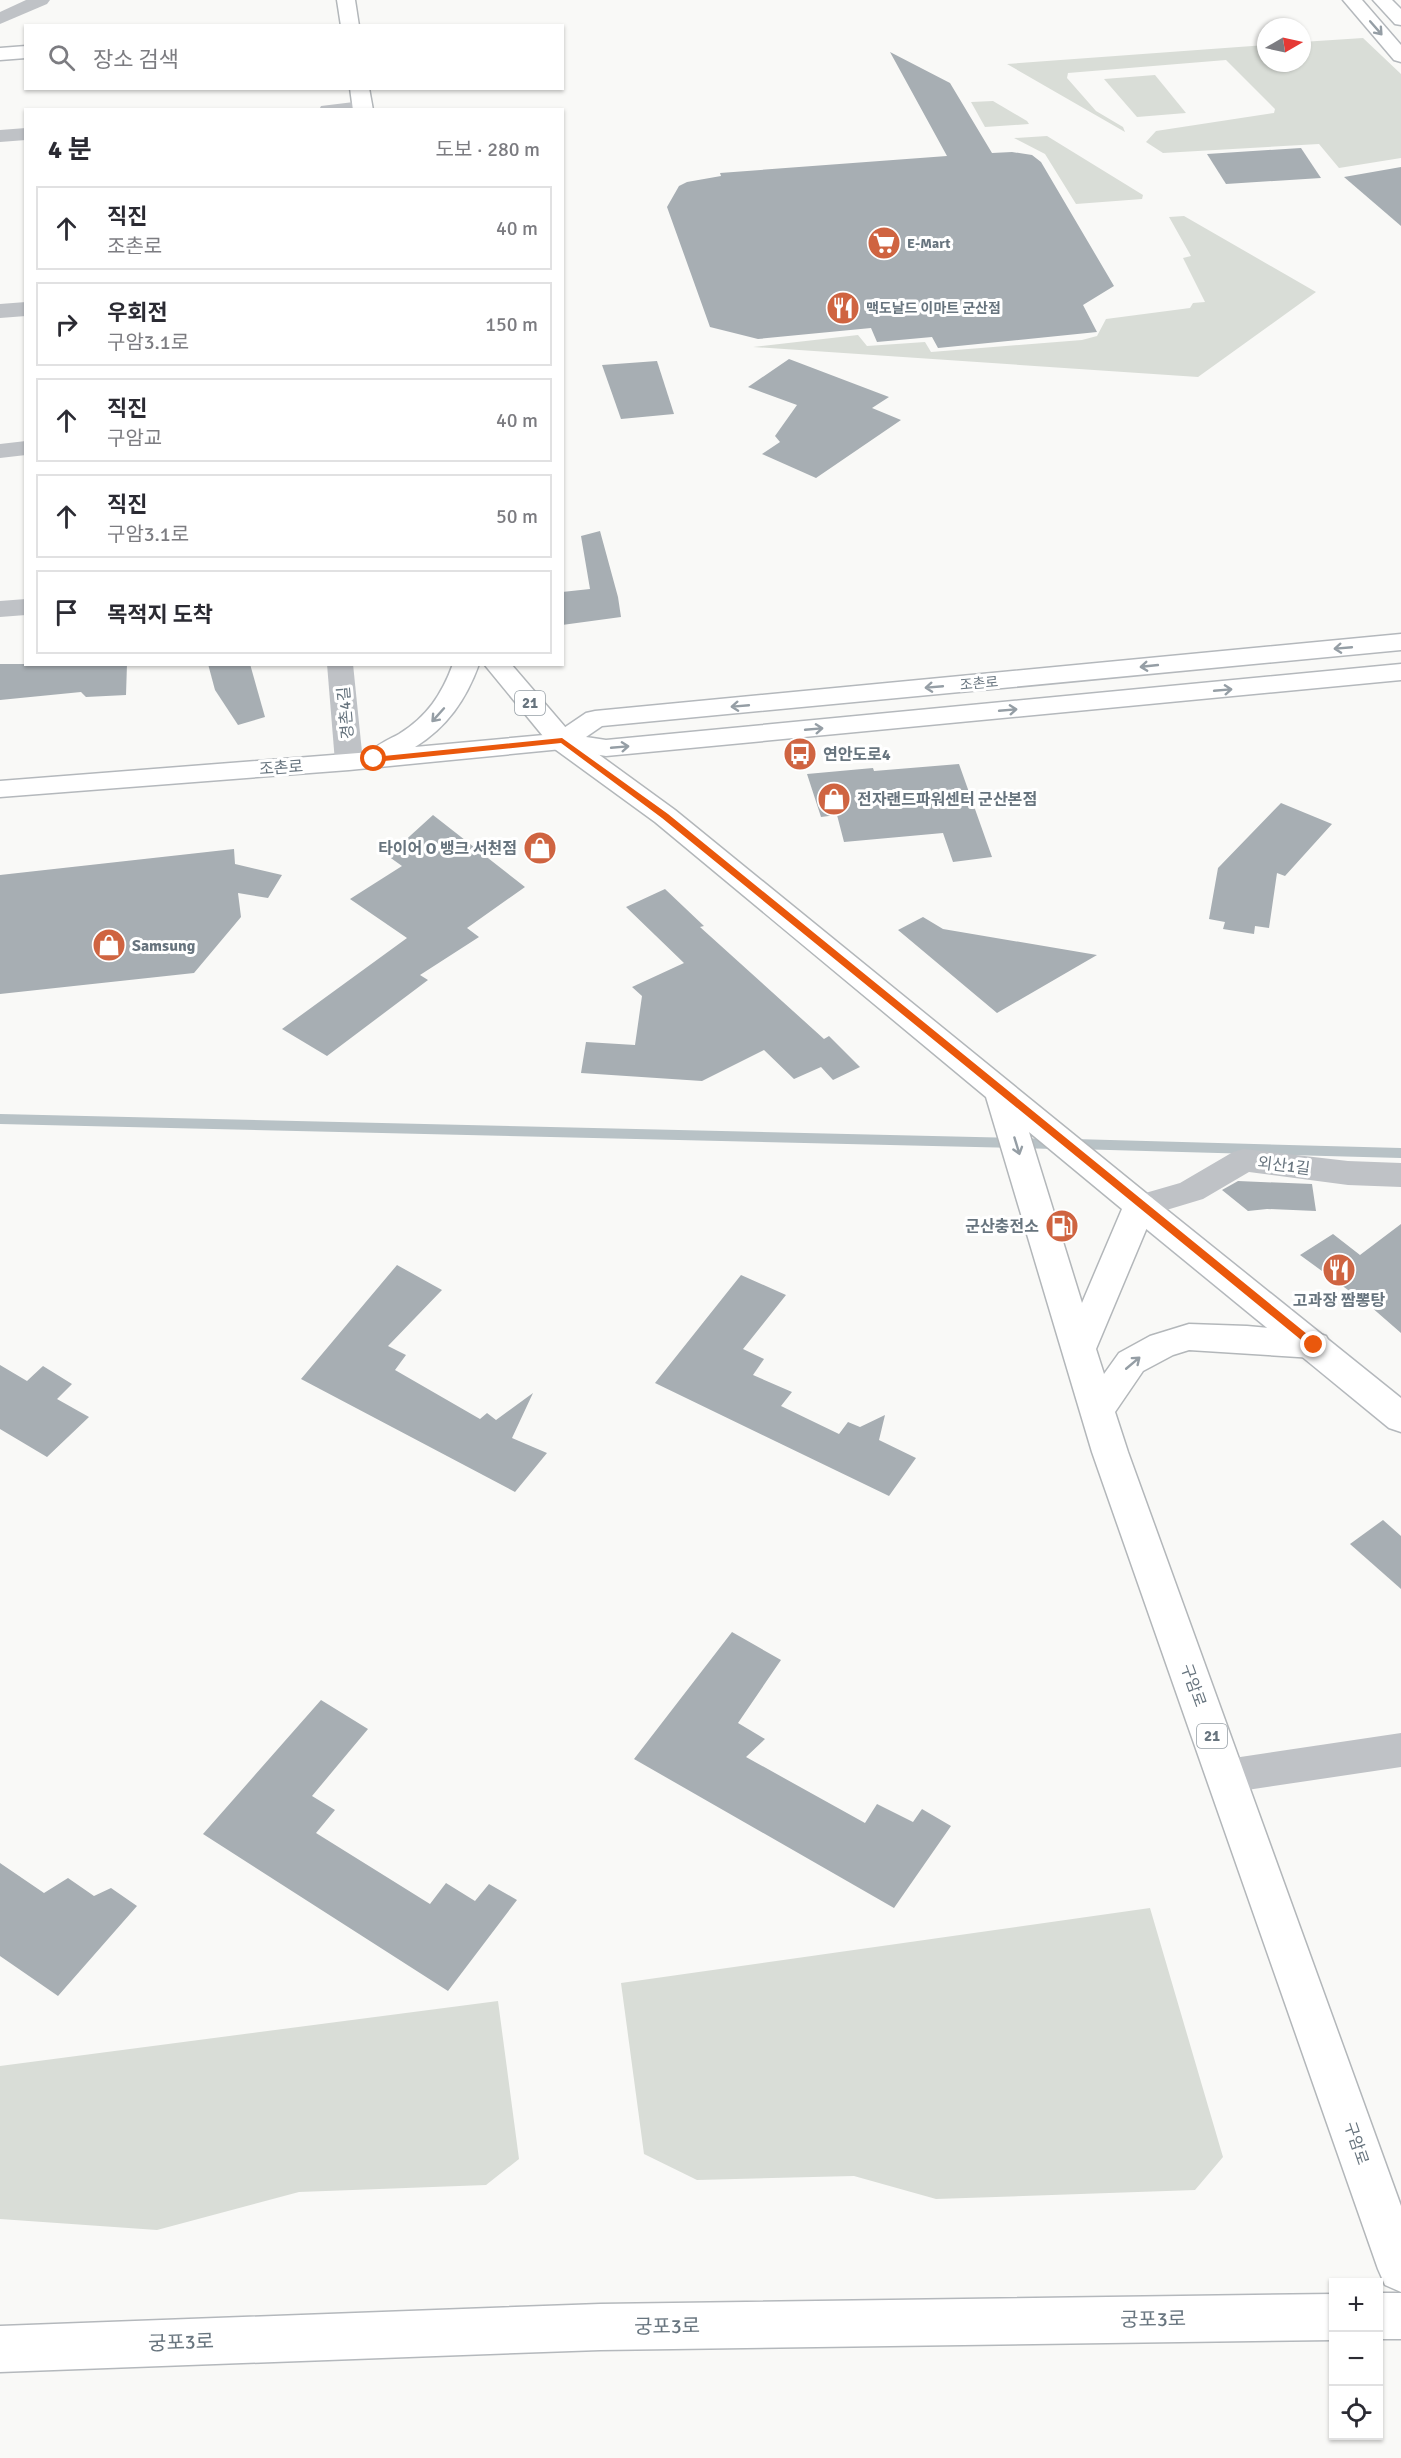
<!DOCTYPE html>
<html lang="ko">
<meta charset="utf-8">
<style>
:root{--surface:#fff;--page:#f7f7f7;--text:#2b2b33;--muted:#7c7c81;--line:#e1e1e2}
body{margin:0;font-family:Signika,"Noto Sans KR",sans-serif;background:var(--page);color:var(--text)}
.controls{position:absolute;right:18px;bottom:18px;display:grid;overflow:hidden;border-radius:0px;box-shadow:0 2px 4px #0004}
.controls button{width:54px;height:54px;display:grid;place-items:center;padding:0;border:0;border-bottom:2px solid var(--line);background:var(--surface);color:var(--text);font:30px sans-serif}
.compass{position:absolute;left:1257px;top:18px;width:54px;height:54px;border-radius:50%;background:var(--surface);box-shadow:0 2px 4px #0004;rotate:81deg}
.stop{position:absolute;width:18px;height:18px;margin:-14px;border:4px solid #ea580c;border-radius:50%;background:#fff}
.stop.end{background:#ea580c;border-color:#fff;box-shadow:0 2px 6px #0008}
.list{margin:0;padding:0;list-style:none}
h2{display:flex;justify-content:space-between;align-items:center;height:78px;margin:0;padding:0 24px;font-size:26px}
h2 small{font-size:20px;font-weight:400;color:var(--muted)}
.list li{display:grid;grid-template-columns:39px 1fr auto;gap:18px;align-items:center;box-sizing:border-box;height:84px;margin:0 12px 12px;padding:0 12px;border:2px solid var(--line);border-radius:0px}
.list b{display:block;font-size:22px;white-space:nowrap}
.list p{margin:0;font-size:20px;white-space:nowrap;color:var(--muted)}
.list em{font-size:20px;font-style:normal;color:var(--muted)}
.icon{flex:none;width:33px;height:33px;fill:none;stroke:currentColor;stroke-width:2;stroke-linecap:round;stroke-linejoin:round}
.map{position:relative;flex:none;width:1401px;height:2458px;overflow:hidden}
.search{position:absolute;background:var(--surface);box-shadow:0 2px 4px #0004;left:24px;top:24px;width:540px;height:66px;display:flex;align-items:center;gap:15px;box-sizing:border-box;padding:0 21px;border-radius:0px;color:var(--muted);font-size:22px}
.panel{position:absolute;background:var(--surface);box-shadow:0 2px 4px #0004;left:24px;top:108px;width:540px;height:558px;border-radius:0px}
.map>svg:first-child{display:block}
.green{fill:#d9ddd7}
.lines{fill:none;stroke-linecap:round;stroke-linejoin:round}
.stream{stroke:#b8c2c6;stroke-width:10}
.building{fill:#a7aeb3}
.secondary-casing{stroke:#b4b8bc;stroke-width:3}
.primary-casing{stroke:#b3b7ba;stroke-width:3}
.street{fill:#bfc2c6;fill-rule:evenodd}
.secondary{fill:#fff;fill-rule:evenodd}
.primary{fill:#fff;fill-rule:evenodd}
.oneway{stroke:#959ea5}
.route{fill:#ea580c}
.labels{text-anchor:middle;stroke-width:6;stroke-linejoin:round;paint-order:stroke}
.far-poi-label{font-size:14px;font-weight:bold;fill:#67747e;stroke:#fff;text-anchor:start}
.far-street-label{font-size:14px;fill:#67747e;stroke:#fff}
.shield{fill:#fff;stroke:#959ea5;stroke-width:1.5}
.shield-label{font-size:15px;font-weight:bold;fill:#67747e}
.street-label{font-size:16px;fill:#67747e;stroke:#fff}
.poi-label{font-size:16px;font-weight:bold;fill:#67747e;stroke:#fff;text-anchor:start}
.near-street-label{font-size:20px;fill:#67747e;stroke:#fff}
</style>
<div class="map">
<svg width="1401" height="2458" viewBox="0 0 1401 2458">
<rect width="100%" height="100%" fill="#f9f9f7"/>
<g class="green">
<path d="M1363,38l38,36v84l-62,10 -20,-24 -156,9 -17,-11 10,-11 118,-18 1,-4 -49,-49 -158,13 -1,5 29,33 27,16 2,5 -118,-68 259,-19v18h36v-21z"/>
<path d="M1155,75l31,38 -49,4 -33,-38z"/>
<path d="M993,101l34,20 2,3 -44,3 -14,-25z"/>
<path d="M1047,136l96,59 -1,4 -66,5 -31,-50 -31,-16z"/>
<path d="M1184,216l132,76 -118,85 -445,-30 105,-12 9,11 58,-4 6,10 151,-12 15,-4 9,-17 84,-11 3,-5 12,-1 -22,-44 8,-2 -22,-39z"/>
<path d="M1150,1908l73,249 -28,33 -259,9 -82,-23 -157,4 -53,-26 -23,-171z"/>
<path d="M498,2001l21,158 -33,26 -187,7 -142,38 -157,-11v-153z"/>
</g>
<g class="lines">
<g class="stream">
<path d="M0,1119l1055,25"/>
<path d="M1074,1144l327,9"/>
</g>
</g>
<g class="building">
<path d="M890,52l60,31 42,70 20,-1 20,3 9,7 73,124 -31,19 14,27 -159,16 -6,-11 -55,5 -6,-14 -113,11 -48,-12 -43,-120 12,-21 8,-4 34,-6 -1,-3 227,-17z"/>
<path d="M1301,148l20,30 -95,6 -19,-30z"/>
<path d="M1401,167v59l-57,-49z"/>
<path d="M789,359l100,38 -17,11 29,12 -85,58 -54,-24 18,-12 -5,-6 22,-31 -49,-18z"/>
<path d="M657,361l17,53 -53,5 -19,-54z"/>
<path d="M600,531l18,66 3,20 -59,8v-33l28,-3 -9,-53z"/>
<path d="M0,664h127l-1,31 -40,2 -5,-5 -81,8z"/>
<path d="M208,664h42l15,53 -27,8 -23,-35z"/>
<path d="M959,764l33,93 -39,5 -10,-29 -99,9 -7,-27 -16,2 -14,-43 66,-6 1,3z"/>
<path d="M1281,803l51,21 -47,52 -8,-3 -8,55 -14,-2 -1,8 -31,-5 2,-7 -16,-3 9,-51z"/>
<path d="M433,815l92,72 -58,41 12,9 -59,38 8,5 -101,76 -45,-27 125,-91 -57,-39 52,-33 -14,-10z"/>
<path d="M234,849l1,15 47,11 -14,23 -30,-5 3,24 -47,56 -194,21v-119z"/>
<path d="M665,889l39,37 -4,1 124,112 5,-3 31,31 -27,13 -12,-13 -27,12 -30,-29 -62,31 -121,-8 5,-31 49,3 7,-49 -10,-9 52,-24 -58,-56z"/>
<path d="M923,917l20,12 154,26 -100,58 -99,-83z"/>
<path d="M1238,1181l74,3 4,27 -49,-2 -19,2 -26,-21z"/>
<path d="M1401,1224v109l-31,-27 -70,-51 33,-21 27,21z"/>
<path d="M397,1265l45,25 -54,56 18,9 -11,15 85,49 7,-6 9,7 37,-27 -21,45 35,15 -32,39 -214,-113z"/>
<path d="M741,1275l45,20 -43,54 21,10 -11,16 39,17 -11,14 58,28 9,-12 12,5 25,-12 -6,25 37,18 -27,38 -234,-113z"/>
<path d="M0,1365l27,16 16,-15 29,18 -15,15 32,18 -42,40 -47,-28z"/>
<path d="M1383,1520l18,16v53l-51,-45z"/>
<path d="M732,1632l49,28 -43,63 27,16 -19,18 119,66 12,-19 36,18 9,-13 29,17 -57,82 -260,-149z"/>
<path d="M321,1700l47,29 -56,67 23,14 -19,23 114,71 16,-21 29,18 14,-17 28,16 -69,91 -245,-157z"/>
<path d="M0,1863l44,30 24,-15 26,18 17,-8 26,18 -79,90 -58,-40z"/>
</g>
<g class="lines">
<g class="secondary-casing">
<g id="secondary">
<path d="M1343,0h19l39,45v17l-7,-2z"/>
<path d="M1373,0h19l9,9v16l-6,-1z"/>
<path d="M26,46v12l-26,2v-12z"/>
<path d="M1401,634v16l-799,76 -16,11 20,3 795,-76v16l-795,76 -44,-7 -213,21 -349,27v-16l371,-29c6,-8 19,-13 28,-18 28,-17 43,-40 54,-70h26c-13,36 -32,63 -64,83l140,-13 31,-21 9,-2z"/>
<path d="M1140,1194l12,4 249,200v34l-12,-4 -261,-214 -4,-8 4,-8z"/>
<rect x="1378" y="2293" width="23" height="46"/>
<path d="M1334,2294v46l-734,10 -600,22v-46l600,-22z"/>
</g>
</g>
<g class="primary-casing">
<g id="primary">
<path d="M337,0h18l4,26h-18z"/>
<path d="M350,88h19l4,22h-20z"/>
<path d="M484,664h27l61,71 103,75 477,388 4,8 -60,143 8,25 15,-21 31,-17 39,-12 58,2 67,6 12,4 5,9 -5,9 -12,4 -125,-8 -16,5 -30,16 -28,41 13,40 273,754v86l-16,-7 -7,-16 -286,-817 -106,-355 -331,-275 -103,-75zM1029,1132l93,77 -40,94z"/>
</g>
</g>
<g class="street">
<path d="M26,0h24l-3,4 -47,20v-12z"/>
<path d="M362,101l7,2 3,4 -2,3h-51l2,-4z"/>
<path d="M26,128v12l-26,2v-12z"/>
<path d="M26,302v14l-26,2v-14z"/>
<path d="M26,441v14l-26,3v-14z"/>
<path d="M26,599v16l-26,2v-16z"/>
<path d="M327,664h26l10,98 -4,6 -10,2 -10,-2 -4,-6z"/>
<path d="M1244,1149l104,12 53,2v24l-53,-2 -99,-13 -46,27 -63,19 -12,-4 -4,-8 4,-8 52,-15 53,-31z"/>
<path d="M1401,1733v34l-174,26 -14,-5 -6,-12 6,-12 14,-5z"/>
</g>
<use href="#secondary" class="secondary"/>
<use href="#primary" class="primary"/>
</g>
<defs><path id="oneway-shaft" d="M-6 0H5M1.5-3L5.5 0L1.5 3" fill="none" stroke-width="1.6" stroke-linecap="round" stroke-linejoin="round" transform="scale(1.5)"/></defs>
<g class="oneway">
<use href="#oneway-shaft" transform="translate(1376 28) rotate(49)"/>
<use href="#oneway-shaft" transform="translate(1343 648) rotate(175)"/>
<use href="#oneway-shaft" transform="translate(1149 666) rotate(174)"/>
<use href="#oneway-shaft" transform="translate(934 687) rotate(175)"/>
<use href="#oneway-shaft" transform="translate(1223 690) rotate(-5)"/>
<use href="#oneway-shaft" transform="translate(740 706) rotate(175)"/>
<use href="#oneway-shaft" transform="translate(1008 710) rotate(-5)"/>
<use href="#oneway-shaft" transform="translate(438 715) rotate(132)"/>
<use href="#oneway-shaft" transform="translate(814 729) rotate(-5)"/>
<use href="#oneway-shaft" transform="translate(620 747) rotate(-5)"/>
<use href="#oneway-shaft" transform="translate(1017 1146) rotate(73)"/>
<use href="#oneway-shaft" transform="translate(1133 1363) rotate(-40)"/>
</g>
<path class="route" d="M562,738l106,76 650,529v5h-7l-649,-530 -101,-75 -187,19 -4,-3 4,-2z"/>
<defs>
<g id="supermarket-disc" transform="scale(1.725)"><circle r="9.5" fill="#cf6441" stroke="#fff"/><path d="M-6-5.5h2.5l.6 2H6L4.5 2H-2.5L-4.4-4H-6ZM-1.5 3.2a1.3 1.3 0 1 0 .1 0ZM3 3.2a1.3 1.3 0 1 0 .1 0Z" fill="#fff"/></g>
<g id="restaurant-disc" transform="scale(1.725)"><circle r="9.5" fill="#cf6441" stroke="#fff"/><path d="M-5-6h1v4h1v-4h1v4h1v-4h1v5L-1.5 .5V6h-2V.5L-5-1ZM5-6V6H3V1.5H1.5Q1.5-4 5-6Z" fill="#fff"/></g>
<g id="bus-disc" transform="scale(1.725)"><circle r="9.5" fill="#cf6441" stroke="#fff"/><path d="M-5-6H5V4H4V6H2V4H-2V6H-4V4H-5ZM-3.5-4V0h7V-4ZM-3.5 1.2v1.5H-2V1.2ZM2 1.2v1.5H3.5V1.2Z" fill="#fff"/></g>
<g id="shop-disc" transform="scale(1.725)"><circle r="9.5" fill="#cf6441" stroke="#fff"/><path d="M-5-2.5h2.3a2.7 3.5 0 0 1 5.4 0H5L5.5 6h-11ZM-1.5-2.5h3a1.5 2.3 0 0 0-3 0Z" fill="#fff"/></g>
<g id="fuel-disc" transform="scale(1.725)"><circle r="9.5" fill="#cf6441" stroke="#fff"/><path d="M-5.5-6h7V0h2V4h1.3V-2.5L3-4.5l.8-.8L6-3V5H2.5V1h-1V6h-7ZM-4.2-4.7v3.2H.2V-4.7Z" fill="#fff"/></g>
</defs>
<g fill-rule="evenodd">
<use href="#supermarket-disc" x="884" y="243"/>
<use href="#restaurant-disc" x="843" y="308"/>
<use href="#bus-disc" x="800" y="754"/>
<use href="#shop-disc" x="834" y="799"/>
<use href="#shop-disc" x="540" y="848"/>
<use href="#shop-disc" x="109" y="945"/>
<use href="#fuel-disc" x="1062" y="1226"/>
<use href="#restaurant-disc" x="1339" y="1270"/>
</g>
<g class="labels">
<g class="far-poi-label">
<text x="907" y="248">E-Mart</text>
<text x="866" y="313">맥도날드 이마트 군산점</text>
</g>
<g class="far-street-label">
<text transform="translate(979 683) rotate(-5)" y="5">조촌로</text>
</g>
<g class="shield">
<rect x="515" y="691" width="30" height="24" rx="4.5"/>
<rect x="1197" y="1724" width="30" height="24" rx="4.5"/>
</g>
<g class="shield-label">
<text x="530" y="708">21</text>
<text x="1212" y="1741">21</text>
</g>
<g class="street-label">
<text transform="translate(345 713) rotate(-95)" y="6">경촌4길</text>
<text transform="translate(281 767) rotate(-4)" y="6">조촌로</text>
<text transform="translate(1284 1165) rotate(7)" y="6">외산1길</text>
<text transform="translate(1194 1685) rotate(70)" y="6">구암로</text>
<text transform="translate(1357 2143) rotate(71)" y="6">구암로</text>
</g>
<g class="poi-label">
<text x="823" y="760">연안도로4</text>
<text x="857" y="805">전자랜드파워센터 군산본점</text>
<text x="517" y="854" text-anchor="end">타이어 O 뱅크 서천점</text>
<text x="132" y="951">Samsung</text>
<text x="1039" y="1232" text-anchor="end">군산충전소</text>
<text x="1339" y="1306" text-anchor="middle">고과장 짬뽕탕</text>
</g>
<g class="near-street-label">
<text transform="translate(1153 2319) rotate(-1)" y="7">궁포3로</text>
<text transform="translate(667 2326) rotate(-1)" y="7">궁포3로</text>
<text transform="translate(181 2342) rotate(-2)" y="7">궁포3로</text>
</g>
</g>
</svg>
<div class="controls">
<button>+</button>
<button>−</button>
<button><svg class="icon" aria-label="locate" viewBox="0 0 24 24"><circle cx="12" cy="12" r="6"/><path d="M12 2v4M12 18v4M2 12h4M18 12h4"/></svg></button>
</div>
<svg class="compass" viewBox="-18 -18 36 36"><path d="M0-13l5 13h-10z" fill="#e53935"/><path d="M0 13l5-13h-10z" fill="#7c7c81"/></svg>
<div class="stop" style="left:374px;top:759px"></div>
<div class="stop end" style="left:1314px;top:1345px"></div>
<div class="search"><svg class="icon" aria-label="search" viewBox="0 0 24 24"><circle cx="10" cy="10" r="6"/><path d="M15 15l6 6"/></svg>장소 검색</div>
<section class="panel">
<h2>4 분<small>도보 · 280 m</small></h2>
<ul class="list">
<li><svg class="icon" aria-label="ahead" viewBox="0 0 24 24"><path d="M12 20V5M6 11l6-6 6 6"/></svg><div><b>직진</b><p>조촌로</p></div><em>40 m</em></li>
<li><svg class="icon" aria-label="right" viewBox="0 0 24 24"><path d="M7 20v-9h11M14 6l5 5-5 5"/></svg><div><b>우회전</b><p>구암3.1로</p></div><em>150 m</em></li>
<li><svg class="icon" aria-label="ahead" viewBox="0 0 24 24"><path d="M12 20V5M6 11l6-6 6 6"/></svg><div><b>직진</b><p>구암교</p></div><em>40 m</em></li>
<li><svg class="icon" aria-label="ahead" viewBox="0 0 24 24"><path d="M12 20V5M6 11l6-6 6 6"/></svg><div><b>직진</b><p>구암3.1로</p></div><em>50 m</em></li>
<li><svg class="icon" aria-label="arrive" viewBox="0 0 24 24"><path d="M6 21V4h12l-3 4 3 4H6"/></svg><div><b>목적지 도착</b></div></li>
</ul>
</section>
</div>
